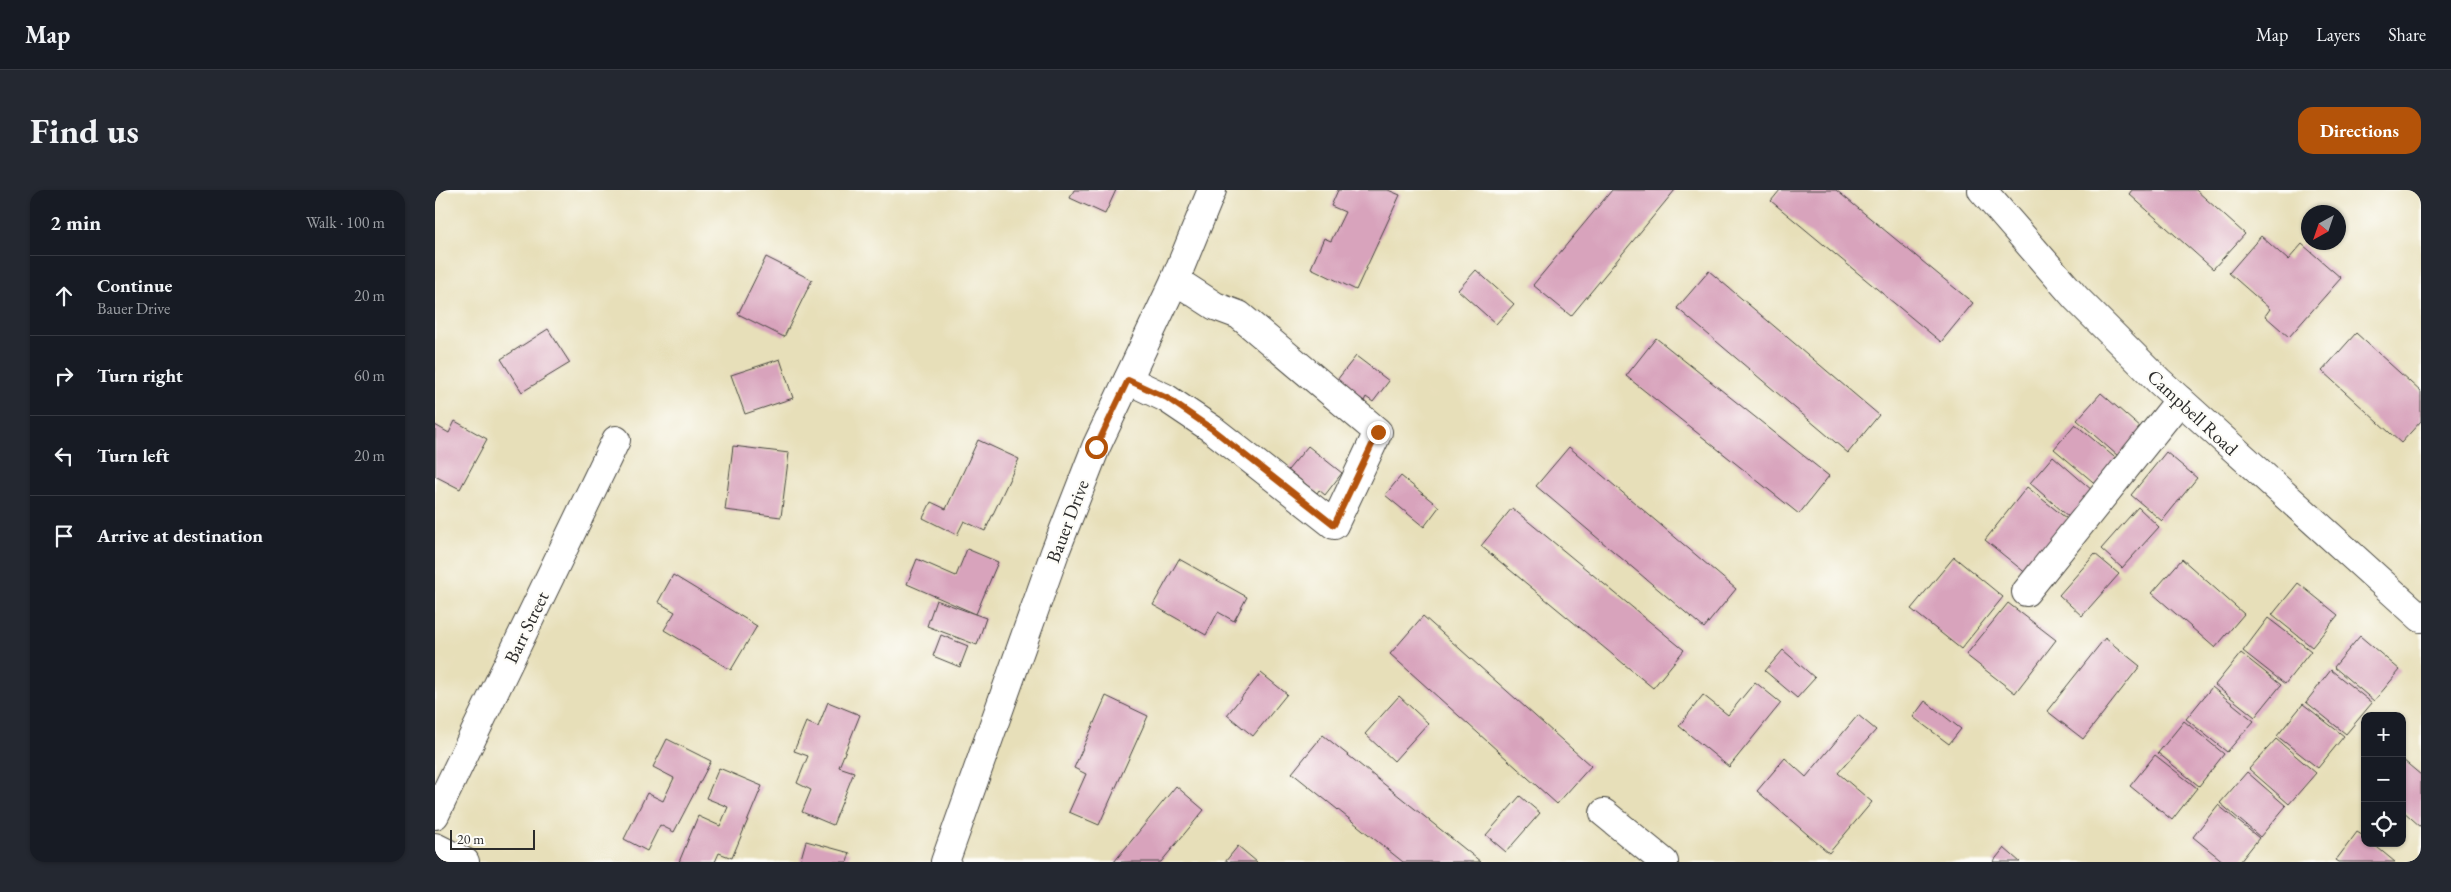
<!DOCTYPE html>
<meta charset="utf-8">
<style>
:root{--surface:#171b24;--page:#242831;--text:#f1f3f6;--muted:#9ea1a6;--line:#363941;--accent:#b45309}
body{margin:0;font-family:"EB Garamond",serif;background:var(--page);color:var(--text)}
.controls{position:absolute;right:15px;bottom:15px;display:grid;overflow:hidden;border-radius:10px;box-shadow:0 1px 4px #0004}
.controls button{width:45px;height:45px;display:grid;place-items:center;padding:0;border:0;border-bottom:1px solid var(--line);background:var(--surface);color:var(--text);font:25px sans-serif}
.compass{position:absolute;left:1866px;top:15px;width:45px;height:45px;border-radius:50%;background:var(--surface);box-shadow:0 1px 4px #0004;rotate:220deg}
.scale{position:absolute;left:15px;bottom:12px;width:85px;box-sizing:border-box;padding-left:5px;border:2px solid #2b2b2b;border-top:0;font-size:14px;line-height:18px;white-space:nowrap;color:#2b2b2b;-webkit-text-stroke:4px #fdfcf7;paint-order:stroke}
.stop{position:absolute;width:15px;height:15px;margin:-11px;border:4px solid #b45309;border-radius:50%;background:#fff}
.stop.end{background:#b45309;border-color:#fff;box-shadow:0 1px 5px #0008}
.list{margin:0;padding:0;list-style:none}
h2{display:flex;justify-content:space-between;align-items:center;height:65px;margin:0;padding:0 20px;font-size:21px}
h2 small{font-size:16px;font-weight:400;color:var(--muted)}
.list li{display:grid;grid-template-columns:32px 1fr auto;gap:15px;align-items:center;box-sizing:border-box;height:80px;padding:0 20px;border-top:1px solid var(--line)}
.list b{display:block;font-size:19px;white-space:nowrap}
.list p{margin:0;font-size:16px;white-space:nowrap;color:var(--muted)}
.list em{font-size:16px;font-style:normal;color:var(--muted)}
.icon{flex:none;width:28px;height:28px;fill:none;stroke:currentColor;stroke-width:2;stroke-linecap:round;stroke-linejoin:round}
.map{position:relative;flex:none;width:1986px;height:672px;overflow:hidden;border-radius:15px}
header{display:flex;align-items:center;gap:30px;box-sizing:border-box;height:70px;padding:0 25px;background:var(--surface);border-bottom:1px solid var(--line)}
header strong{font-size:24px}
nav{display:flex;gap:28px;margin-inline-start:auto;font-size:18px}
.intro{display:flex;align-items:center;justify-content:space-between;box-sizing:border-box;height:120px;padding:0 30px}
h1{margin:0;font-size:35px}
.button{padding:12px 22px;border-radius:15px;background:var(--accent);color:#fff;font-size:18px;font-weight:700}
main{display:flex;gap:30px;padding:0 30px}
aside{flex:1;background:var(--surface);border-radius:15px;box-shadow:0 1px 4px #0004}
.map>svg:first-child{display:block}
.building{fill:#d8a3bc}
.lines{fill:none;stroke-linecap:round;stroke-linejoin:round}
.minor-casing{stroke:#474640;stroke-width:30}
.major-casing{stroke:#474640;stroke-width:30}
.minor{stroke:#fff;stroke-width:28}
.major{stroke:#fff;stroke-width:28}
.route{stroke:#b45309;stroke-width:6}
.labels{text-anchor:middle;stroke-width:4.5;stroke-linejoin:round;paint-order:stroke}
.street-label{font-size:19px;fill:#2b2b2b;stroke:#fdfcf7}
</style>
<header>
<strong>Map</strong>
<nav><a>Map</a><a>Layers</a><a>Share</a></nav>
</header>
<div class="intro"><h1>Find us</h1><a class="button">Directions</a></div>
<main>
<aside>
<h2>2 min<small>Walk · 100 m</small></h2>
<ul class="list">
<li><svg class="icon" aria-label="ahead" viewBox="0 0 24 24"><path d="M12 20V5M6 11l6-6 6 6"/></svg><div><b>Continue</b><p>Bauer Drive</p></div><em>20 m</em></li>
<li><svg class="icon" aria-label="right" viewBox="0 0 24 24"><path d="M7 20v-9h11M14 6l5 5-5 5"/></svg><div><b>Turn right</b></div><em>60 m</em></li>
<li><svg class="icon" aria-label="left" viewBox="0 0 24 24"><path d="M17 20v-9H6M10 6l-5 5 5 5"/></svg><div><b>Turn left</b></div><em>20 m</em></li>
<li><svg class="icon" aria-label="arrive" viewBox="0 0 24 24"><path d="M6 21V4h12l-3 4 3 4H6"/></svg><div><b>Arrive at destination</b></div></li>
</ul>
</aside>
<div class="map">
<svg width="1986" height="672" viewBox="0 0 1986 672">
<rect width="100%" height="100%" fill="#fdfcf7"/>
<filter id="ink" filterUnits="userSpaceOnUse"><feTurbulence type="fractalNoise" baseFrequency=".02" numOctaves="2"/><feDisplacementMap in="SourceGraphic" scale="10" xChannelSelector="R" yChannelSelector="G"/><feConvolveMatrix kernelMatrix="1 2 1 2 8 2 1 2 1" color-interpolation-filters="sRGB"/></filter>
<filter id="wash" filterUnits="userSpaceOnUse"><feTurbulence type="fractalNoise" baseFrequency=".0096" numOctaves="4" result="noise"/><feDisplacementMap in="SourceGraphic" scale="20" xChannelSelector="R" yChannelSelector="G"/><feGaussianBlur stdDeviation="1.12" result="paint"/><feColorMatrix in="noise" values="0 0 0 0 0 0 0 0 0 0 0 0 0 0 0 0 0 1.4 0 .05"/><feComposite in="paint" operator="in"/></filter>
<g filter="url(#wash)">
<rect width="100%" height="100%" fill="#e7dfb9"/>
<g id="blocks">
<g class="building">
<path d="M639,0h42l-11,24 -35,-16z"/>
<path d="M903,0h50l12,5 -44,95 -45,-22 13,-30 7,3 14,-29 -14,-6z"/>
<path d="M1177,0h63l-104,126 -38,-31z"/>
<path d="M1345,0h56l137,113 -32,39 -170,-141z"/>
<path d="M1697,0h64l49,44 -32,35 -84,-75z"/>
<path d="M1826,46l27,24 14,-16 39,34 -52,59 -24,-21 5,-7 -41,-36z"/>
<path d="M331,67l46,23 -28,57 -46,-23z"/>
<path d="M1041,80l38,34 -18,20 -38,-34z"/>
<path d="M1274,81l170,144 -31,38 -171,-145z"/>
<path d="M113,139l22,34 -48,29 -21,-33z"/>
<path d="M1921,143l65,59v29l-20,22 -79,-72z"/>
<path d="M1221,148l173,138 -30,38 -173,-138z"/>
<path d="M921,166l33,25 -16,21 -7,-5 -2,4 -27,-21z"/>
<path d="M345,169l13,39 -48,16 -14,-39z"/>
<path d="M1666,203l49,43 -24,27 -49,-43z"/>
<path d="M20,231l32,18 -27,50 -25,-13v-51l14,8z"/>
<path d="M1640,234l51,43 -21,25 -51,-43z"/>
<path d="M543,250l41,19 -34,72 -21,-10 -7,14 -34,-17 8,-16 15,7z"/>
<path d="M298,256l56,7 -8,64 -56,-7z"/>
<path d="M873,256l34,27 -17,22 -6,-5 -2,3 -29,-23z"/>
<path d="M1134,257l167,142 -32,39 -168,-142z"/>
<path d="M1731,262l31,26 -35,43 -31,-26z"/>
<path d="M1618,266l48,42 -24,26 -47,-41z"/>
<path d="M966,286l38,31 -15,20 -39,-32z"/>
<path d="M1592,297l49,39 -43,53 -48,-39z"/>
<path d="M1703,317l21,20 -37,41 -21,-19z"/>
<path d="M1077,318l172,142 -31,38 -172,-142z"/>
<path d="M532,359l31,13 -22,52 -69,-30 10,-25 39,17z"/>
<path d="M1660,364l24,20 -37,42 -23,-21z"/>
<path d="M1519,367l49,40 -42,52 -50,-40z"/>
<path d="M744,369l68,38 -13,24 -16,-9 -12,23 -53,-30z"/>
<path d="M1747,369l62,55 -29,34 -63,-55z"/>
<path d="M238,385l84,51 -26,44 -67,-40 11,-18 -17,-10z"/>
<path d="M1863,393l40,32 -26,32 -40,-32z"/>
<path d="M501,410l50,18 -9,27 -50,-19z"/>
<path d="M1573,413l48,37 -41,53 -49,-38z"/>
<path d="M988,426l168,150 -34,38 -167,-150z"/>
<path d="M1833,428l43,33 -26,33 -42,-33z"/>
<path d="M506,445l27,11 -8,21 -27,-11z"/>
<path d="M1925,446l40,34 -26,31 -40,-34z"/>
<path d="M1670,448l35,28 -57,73 -36,-28z"/>
<path d="M1348,460l32,28 -18,20 -32,-27z"/>
<path d="M1806,463l40,32 -26,32 -40,-32z"/>
<path d="M1896,480l41,33 -26,31 -40,-32z"/>
<path d="M826,483l26,21 -34,42 -26,-21z"/>
<path d="M1320,492l26,21 -52,64 -50,-41 24,-31 25,20z"/>
<path d="M1777,497l42,34 -27,31 -41,-33z"/>
<path d="M671,506l42,20 -49,109 -30,-13 17,-38 -12,-6z"/>
<path d="M964,506l29,27 -34,38 -29,-27z"/>
<path d="M1490,511l36,28 -12,15 -36,-27z"/>
<path d="M393,512l32,13 -21,52 15,5 -21,53 -31,-13 9,-22 -14,-7 11,-27 -14,-5 12,-29 12,5z"/>
<path d="M1868,514l41,32 -26,32 -41,-32z"/>
<path d="M1423,525l18,15 -38,43 34,29 -43,51 -72,-62 28,-33 21,19z"/>
<path d="M1749,531l40,33 -25,32 -41,-33z"/>
<path d="M888,545l158,127h-78l-111,-89z"/>
<path d="M232,549l44,22 -37,71 -14,-7 -13,26 -23,-12 23,-46 16,8 11,-23 -21,-11z"/>
<path d="M1841,549l40,34 -27,31 -40,-35z"/>
<path d="M1720,565l42,33 -25,32 -42,-34z"/>
<path d="M1968,570l18,15v52l-19,-17z"/>
<path d="M284,578l43,18 -30,72 -13,-5 -4,9h-36l19,-46 22,10 8,-19 -22,-9z"/>
<path d="M1812,582l39,34 -26,31 -40,-34z"/>
<path d="M741,596l28,24 -43,52h-47z"/>
<path d="M1085,606l20,17 -34,39 -20,-17z"/>
<path d="M1783,615l41,33 -19,24h-16l-31,-25z"/>
<path d="M1922,642l8,5v6h7l23,19h-56l-3,-2z"/>
<path d="M371,651l44,12 -3,9h-47z"/>
<path d="M803,656l19,16h-32z"/>
<path d="M1569,658l16,14h-27z"/>
</g>
</g>
</g>
<g filter="url(#ink)">
<use href="#blocks" fill-opacity="0" stroke="#474640" stroke-width="1"/>
<g class="lines">
<g class="minor-casing">
<g id="minor">
<path d="M1547,0l94,108 83,83 262,237"/>
<path d="M693,190l38,18 46,31 122,96 44,-93 -139,-117 -24,-9 -40,-26"/>
<path d="M1591,402l154,-192"/>
<path d="M1169,623l60,49"/>
<path d="M0,625l181,-375"/>
<path d="M510,672l110,-310 41,-105 79,-167 37,-90"/>
</g>
</g>
<g class="major-casing">
<path id="major" d="M0,657l30,15"/>
</g>
<use href="#minor" class="minor"/>
<use href="#major" class="major"/>
</g>
</g>
<g class="lines" filter="url(#ink)">
<path class="route" d="M661,257l32,-67 39,18 45,31 122,96 44,-93"/>
</g>
<g class="labels">
<g class="street-label">
<text transform="translate(1758 222) rotate(43)" y="7">Campbell Road</text>
<text transform="translate(632 331) rotate(-69)" y="7">Bauer Drive</text>
<text transform="translate(91 437) rotate(-64)" y="7">Barr Street</text>
</g>
</g>
</svg>
<div class="controls">
<button>+</button>
<button>−</button>
<button><svg class="icon" aria-label="locate" viewBox="0 0 24 24"><circle cx="12" cy="12" r="6"/><path d="M12 2v4M12 18v4M2 12h4M18 12h4"/></svg></button>
</div>
<svg class="compass" viewBox="-18 -18 36 36"><path d="M0-13l5 13h-10z" fill="#e53935"/><path d="M0 13l5-13h-10z" fill="#9ea1a6"/></svg>
<div class="scale">20 m</div>
<div class="stop" style="left:661px;top:257px"></div>
<div class="stop end" style="left:943px;top:242px"></div>
</div>
</main>
